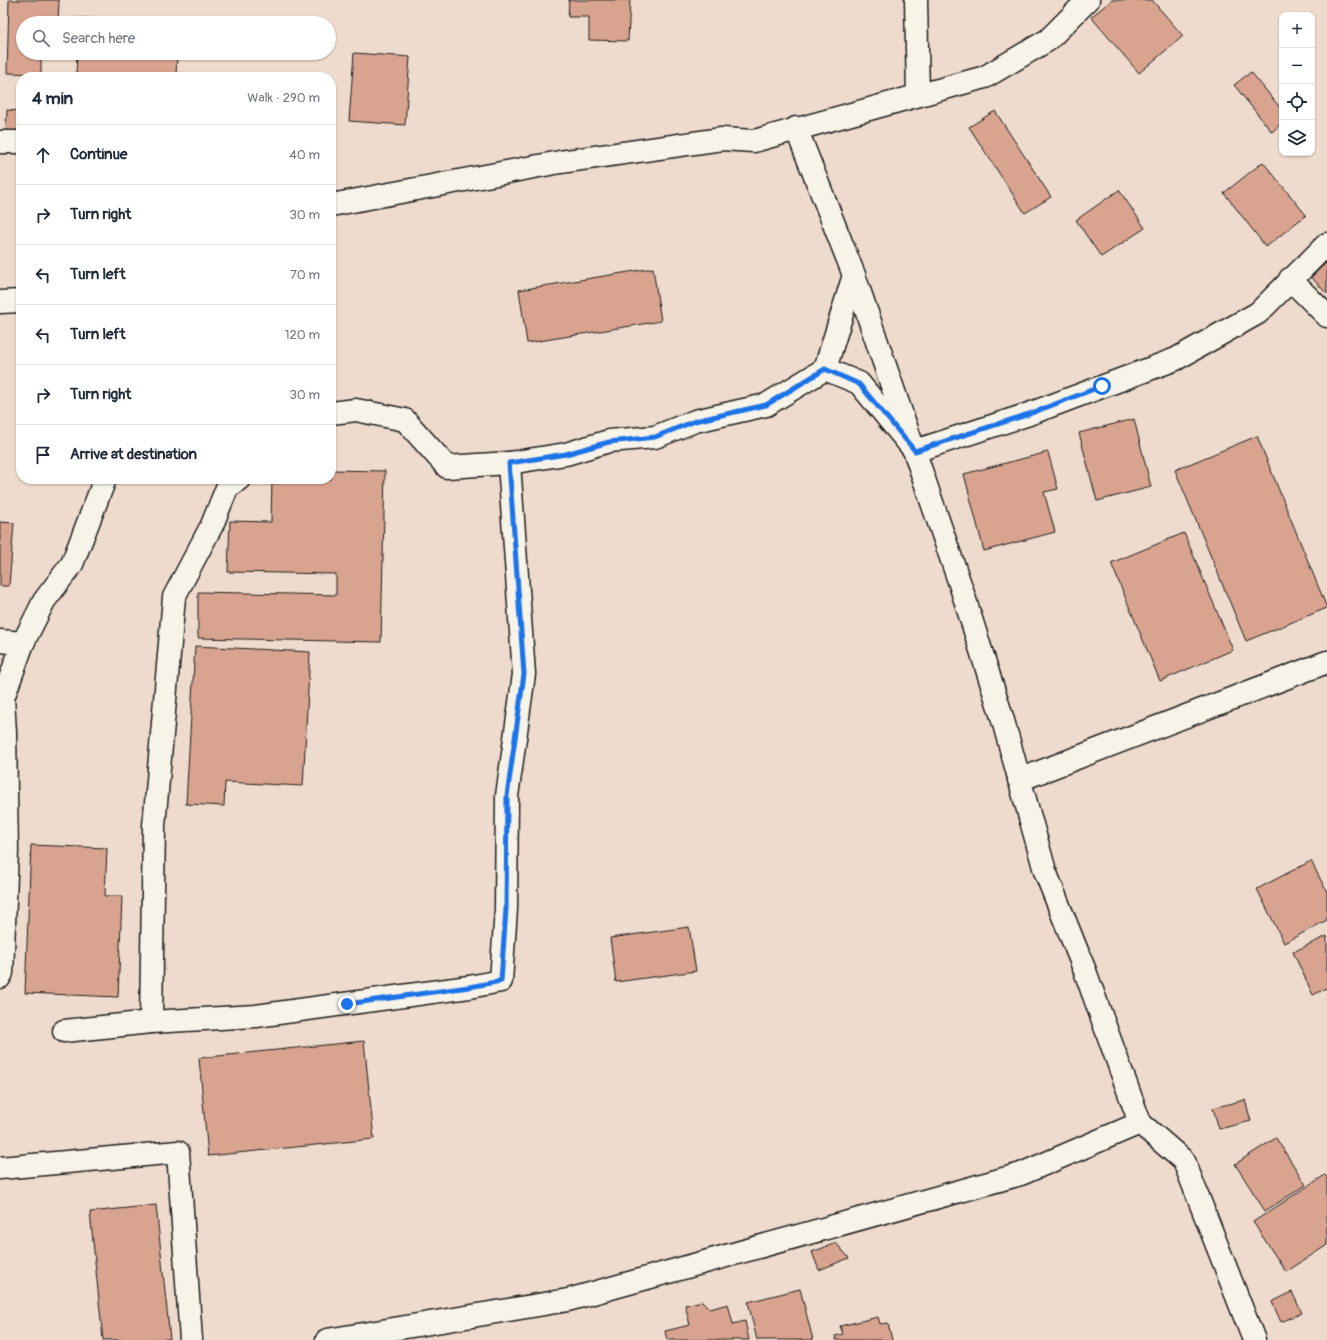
<!DOCTYPE html>
<meta charset="utf-8">
<style>
:root{--surface:#fff;--page:#f6f6f7;--text:#1f2937;--muted:#747a83;--line:#e0e1e3}
body{margin:0;font-family:Pangolin,sans-serif;background:var(--page);color:var(--text)}
.controls{position:absolute;right:12px;top:12px;display:grid;overflow:hidden;border-radius:8px;box-shadow:0 1px 3px #0004}
.controls button{width:36px;height:36px;display:grid;place-items:center;padding:0;border:0;border-bottom:1px solid var(--line);background:var(--surface);color:var(--text);font:20px sans-serif}
.stop{position:absolute;width:12px;height:12px;margin:-9px;border:3px solid #1a73e8;border-radius:50%;background:#fff}
.stop.end{background:#1a73e8;border-color:#fff;box-shadow:0 1px 4px #0008}
.list{margin:0;padding:0;list-style:none}
h2{display:flex;justify-content:space-between;align-items:center;height:52px;margin:0;padding:0 16px;font-size:17px}
h2 small{font-size:13px;font-weight:400;color:var(--muted)}
.list li{display:grid;grid-template-columns:26px 1fr auto;gap:12px;align-items:center;box-sizing:border-box;height:60px;padding:0 16px;border-top:1px solid var(--line)}
.list b{display:block;font-size:15px;white-space:nowrap}
.list em{font-size:13px;font-style:normal;color:var(--muted)}
.icon{flex:none;width:22px;height:22px;fill:none;stroke:currentColor;stroke-width:2;stroke-linecap:round;stroke-linejoin:round}
.map{position:relative;flex:none;width:1327px;height:1340px;overflow:hidden}
.search{position:absolute;background:var(--surface);box-shadow:0 1px 3px #0004;left:16px;top:16px;width:320px;height:44px;display:flex;align-items:center;gap:10px;box-sizing:border-box;padding:0 14px;border-radius:22px;color:var(--muted);font-size:15px}
.panel{position:absolute;background:var(--surface);box-shadow:0 1px 3px #0004;left:16px;top:72px;width:320px;height:412px;border-radius:16px}
.map>svg:first-child{display:block}
.building{fill:#d9a48f;stroke:#1c1c1c}
.lines{fill:none;stroke-linecap:round;stroke-linejoin:round}
.street-casing{stroke:#1c1c1c;stroke-width:25}
.street{stroke:#f7f3e8;stroke-width:22}
.route{stroke:#1a73e8;stroke-width:5}
</style>
<div class="map">
<svg width="1327" height="1340" viewBox="0 0 1327 1340">
<rect width="100%" height="100%" fill="#eedbcd"/>
<filter id="ink" filterUnits="userSpaceOnUse"><feTurbulence type="fractalNoise" baseFrequency=".025" numOctaves="2"/><feDisplacementMap in="SourceGraphic" scale="8" xChannelSelector="R" yChannelSelector="G"/><feConvolveMatrix kernelMatrix="1 2 1 2 8 2 1 2 1" color-interpolation-filters="sRGB"/></filter>
<g filter="url(#ink)">
<g class="building">
<path d="M9,0h50l-1,23h-35v30h34v2l-16,-1v20l-34,-1z"/>
<path d="M569,0h61l-2,41 -39,-1v-23h-21z"/>
<path d="M1112,0h40l31,36 -44,37 -48,-56z"/>
<path d="M78,18l100,3v2h-100z"/>
<path d="M77,53h100l-1,24h-100z"/>
<path d="M354,53l56,4 -5,68 -56,-4z"/>
<path d="M1251,72l31,38v13l-10,9 -38,-47z"/>
<path d="M7,110l14,1v22h-15z"/>
<path d="M995,111l56,86 -26,16 -56,-86z"/>
<path d="M1263,162l43,53 -40,32 -42,-54z"/>
<path d="M1119,190l26,38 -44,29 -25,-37z"/>
<path d="M1327,262v32l-16,-17z"/>
<path d="M653,268l8,53 -134,22 -8,-53z"/>
<path d="M1134,419l17,68 -54,14 -18,-68z"/>
<path d="M1257,436l70,172 -81,33 -71,-171z"/>
<path d="M1048,452l10,37 -14,3 11,40 -71,19 -20,-77z"/>
<path d="M331,470l54,1 -4,171 -183,-4v-46l138,3v-21l-108,-2 2,-51 41,1 1,-43h59z"/>
<path d="M0,522l14,1 -5,63h-9z"/>
<path d="M1184,533l49,117 -73,31 -49,-118z"/>
<path d="M195,646l115,6 -7,134 -78,-4 -1,24 -38,-2z"/>
<path d="M31,845l76,3 -2,48h17l-4,101 -93,-4z"/>
<path d="M1311,861l16,31v28l-43,23 -27,-54z"/>
<path d="M689,927l7,44 -80,11 -6,-44z"/>
<path d="M1327,936v52l-14,7 -20,-43z"/>
<path d="M364,1041l10,98 -166,17 -9,-98z"/>
<path d="M1245,1100l6,21 -32,8 -6,-21z"/>
<path d="M1276,1138l30,47 -41,26 -30,-47z"/>
<path d="M1325,1175l2,2v68l-41,27 -33,-50z"/>
<path d="M156,1205l14,134 -67,1 -13,-128z"/>
<path d="M836,1243l13,15 -30,12 -7,-18z"/>
<path d="M800,1289l13,51h-56l-9,-38z"/>
<path d="M1292,1292l10,21 -21,9 -9,-20z"/>
<path d="M702,1301l8,8 18,-5 5,20 12,-3 4,19h-82l-2,-9 25,-6 -5,-20z"/>
<path d="M878,1317l2,7 8,-1 4,17h-56l-1,-4 8,-2 -3,-8z"/>
</g>
<g class="lines">
<g class="street-casing">
<g id="street">
<path d="M916,0l2,95"/>
<path d="M796,128l58,147 107,312 41,130 43,154 40,100 55,152 44,38 70,179"/>
<path d="M0,142h21"/>
<path d="M331,205l229,-43 162,-23 32,2 231,-64 63,-37 40,-40"/>
<path d="M1290,279l37,37"/>
<path d="M0,302l21,-1"/>
<path d="M825,369l34,14 56,68 114,-37 147,-55 82,-46 69,-69"/>
<path d="M331,413l25,-3 49,10 42,47 62,-4 57,-9 43,-13 46,-4 40,-16 71,-16 59,-36 29,-94"/>
<path d="M0,641l23,2"/>
<path d="M1019,780l308,-118"/>
<path d="M0,977l2,-4 5,-122 -2,-118 -2,-35 20,-55 21,-42 28,-37 33,-85"/>
<path d="M151,1022l3,-196 20,-229 38,-72 15,-37 12,-9"/>
<path d="M64,1031l87,-9 105,-6 213,-29 32,-6 5,-72 1,-113 17,-122 -15,-211"/>
<path d="M0,1168l178,-16 13,188"/>
<path d="M327,1340l241,-40 453,-126 119,-51"/>
</g>
</g>
<use href="#street" class="street"/>
</g>
</g>
<g class="lines" filter="url(#ink)">
<path class="route" d="M347,1004l122,-17 32,-6 5,-72 1,-113 17,-122 -15,-211 57,-9 43,-12 46,-5 40,-16 71,-16 59,-36 34,15 56,67 114,-37 73,-28"/>
</g>
</svg>
<div class="controls">
<button>+</button>
<button>−</button>
<button><svg class="icon" aria-label="locate" viewBox="0 0 24 24"><circle cx="12" cy="12" r="6"/><path d="M12 2v4M12 18v4M2 12h4M18 12h4"/></svg></button>
<button><svg class="icon" aria-label="layers" viewBox="0 0 24 24"><path d="M12 4l9 5-9 5-9-5zM3 14l9 5 9-5"/></svg></button>
</div>
<div class="stop" style="left:1102px;top:386px"></div>
<div class="stop end" style="left:347px;top:1004px"></div>
<div class="search"><svg class="icon" aria-label="search" viewBox="0 0 24 24"><circle cx="10" cy="10" r="6"/><path d="M15 15l6 6"/></svg>Search here</div>
<section class="panel">
<h2>4 min<small>Walk · 290 m</small></h2>
<ul class="list">
<li><svg class="icon" aria-label="ahead" viewBox="0 0 24 24"><path d="M12 20V5M6 11l6-6 6 6"/></svg><div><b>Continue</b></div><em>40 m</em></li>
<li><svg class="icon" aria-label="right" viewBox="0 0 24 24"><path d="M7 20v-9h11M14 6l5 5-5 5"/></svg><div><b>Turn right</b></div><em>30 m</em></li>
<li><svg class="icon" aria-label="left" viewBox="0 0 24 24"><path d="M17 20v-9H6M10 6l-5 5 5 5"/></svg><div><b>Turn left</b></div><em>70 m</em></li>
<li><svg class="icon" aria-label="left" viewBox="0 0 24 24"><path d="M17 20v-9H6M10 6l-5 5 5 5"/></svg><div><b>Turn left</b></div><em>120 m</em></li>
<li><svg class="icon" aria-label="right" viewBox="0 0 24 24"><path d="M7 20v-9h11M14 6l5 5-5 5"/></svg><div><b>Turn right</b></div><em>30 m</em></li>
<li><svg class="icon" aria-label="arrive" viewBox="0 0 24 24"><path d="M6 21V4h12l-3 4 3 4H6"/></svg><div><b>Arrive at destination</b></div></li>
</ul>
</section>
</div>
